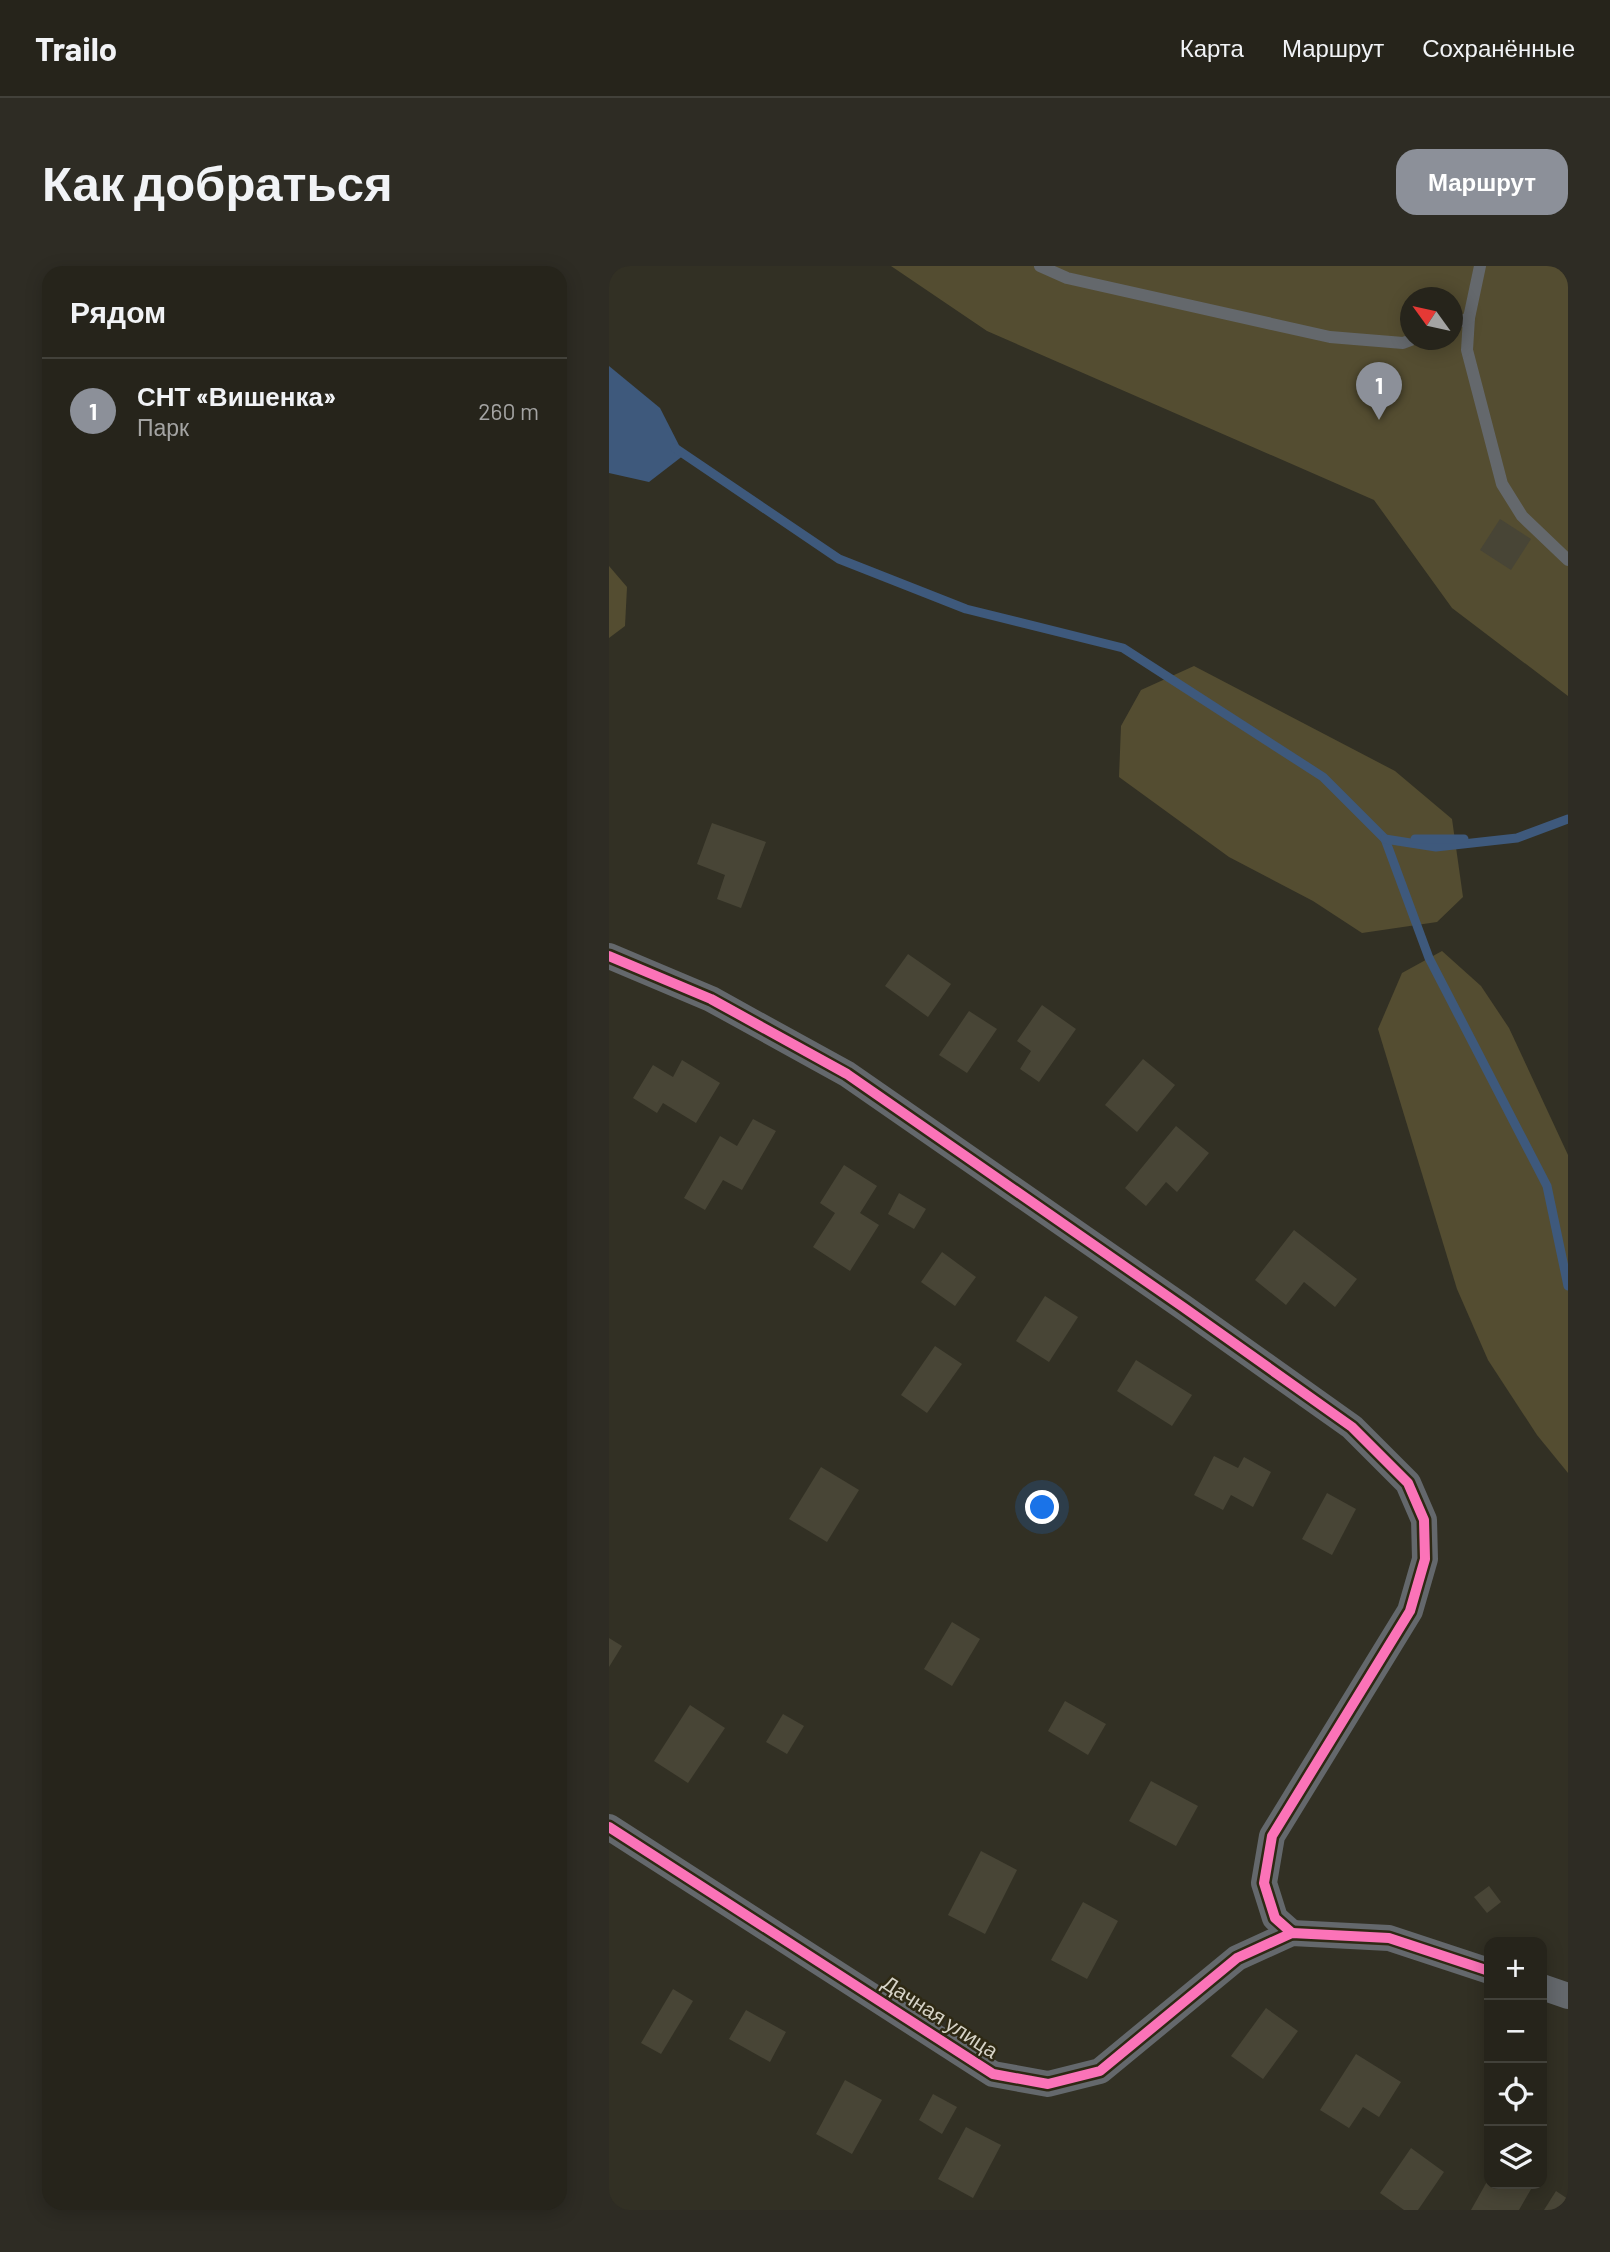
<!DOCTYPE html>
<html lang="ru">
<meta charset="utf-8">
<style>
:root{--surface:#26241b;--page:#2e2c24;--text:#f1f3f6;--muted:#a4a4a3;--line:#42413a;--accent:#8c9099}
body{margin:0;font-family:Barlow,sans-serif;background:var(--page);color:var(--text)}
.controls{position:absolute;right:21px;bottom:21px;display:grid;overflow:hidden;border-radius:14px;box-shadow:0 4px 18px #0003}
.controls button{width:63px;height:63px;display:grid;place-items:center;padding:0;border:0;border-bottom:2px solid var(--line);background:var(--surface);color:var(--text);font:35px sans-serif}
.compass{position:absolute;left:791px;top:21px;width:63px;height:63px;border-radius:50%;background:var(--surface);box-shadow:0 4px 18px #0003;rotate:303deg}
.you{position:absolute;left:434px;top:1242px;width:24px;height:24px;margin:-18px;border:5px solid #fff;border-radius:50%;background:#1a73e8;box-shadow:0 0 0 10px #1a73e833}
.badge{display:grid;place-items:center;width:46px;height:46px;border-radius:50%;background:var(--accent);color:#fff;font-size:23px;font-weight:700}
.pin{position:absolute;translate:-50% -58px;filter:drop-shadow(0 2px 4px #0008)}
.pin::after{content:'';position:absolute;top:37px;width:24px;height:21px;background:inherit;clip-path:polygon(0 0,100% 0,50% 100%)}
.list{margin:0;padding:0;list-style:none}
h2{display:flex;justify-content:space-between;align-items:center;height:91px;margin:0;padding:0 28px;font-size:30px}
h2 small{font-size:23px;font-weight:400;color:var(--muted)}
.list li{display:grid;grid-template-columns:46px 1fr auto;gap:21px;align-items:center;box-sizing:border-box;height:105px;padding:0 28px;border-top:2px solid var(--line)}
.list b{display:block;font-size:26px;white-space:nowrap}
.list p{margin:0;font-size:23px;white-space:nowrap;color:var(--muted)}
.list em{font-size:23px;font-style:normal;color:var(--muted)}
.icon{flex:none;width:38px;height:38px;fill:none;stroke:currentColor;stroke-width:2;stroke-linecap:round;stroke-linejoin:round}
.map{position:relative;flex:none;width:959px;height:1944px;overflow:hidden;border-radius:21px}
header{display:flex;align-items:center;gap:42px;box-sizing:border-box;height:98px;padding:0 35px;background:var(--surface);border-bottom:2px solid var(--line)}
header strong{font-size:33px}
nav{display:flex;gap:38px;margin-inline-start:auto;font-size:24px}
.intro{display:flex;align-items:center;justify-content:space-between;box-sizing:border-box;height:168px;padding:0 42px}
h1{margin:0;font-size:49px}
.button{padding:18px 32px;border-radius:21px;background:var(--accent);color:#fff;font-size:24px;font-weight:700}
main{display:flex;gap:42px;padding:0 42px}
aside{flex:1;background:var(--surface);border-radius:21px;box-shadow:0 4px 18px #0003}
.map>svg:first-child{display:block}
.green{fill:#544d31;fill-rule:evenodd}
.water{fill:#3e597c}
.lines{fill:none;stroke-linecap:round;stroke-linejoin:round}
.stream{stroke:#3e597c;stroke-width:9}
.building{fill:#484536}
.service{stroke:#64686c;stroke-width:12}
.minor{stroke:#64686c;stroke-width:26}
.cycleway-casing{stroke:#2e2914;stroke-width:15}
.cycleway{stroke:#fb73b8;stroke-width:10}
.labels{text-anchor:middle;stroke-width:5;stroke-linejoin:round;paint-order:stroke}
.street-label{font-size:21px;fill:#d6d3c7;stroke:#2e2914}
</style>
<header>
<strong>Trailo</strong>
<nav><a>Карта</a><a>Маршрут</a><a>Сохранённые</a></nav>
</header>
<div class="intro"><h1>Как добраться</h1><a class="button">Маршрут</a></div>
<main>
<aside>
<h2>Рядом<small></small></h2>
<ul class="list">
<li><span class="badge">1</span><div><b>СНТ «Вишенка»</b><p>Парк</p></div><em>260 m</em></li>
</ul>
</aside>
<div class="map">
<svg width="959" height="1944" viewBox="0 0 959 1944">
<rect width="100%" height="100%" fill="#323024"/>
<g class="green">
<path d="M282,0h677v430l-116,-88 -78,-108 -387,-169zM802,32h42v42h-42z"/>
<path d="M0,300l18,21 -2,39 -16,12z"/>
<path d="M585,400l201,105 57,48 11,78 -26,25 -75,11 -49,-32 -84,-44 -110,-80 2,-51 20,-36z"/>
<path d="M833,685l39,35 28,42 59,127v318l-31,-38 -49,-75 -31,-71 -79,-260 24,-56z"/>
</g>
<path class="water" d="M0,100l51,42 24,47 -35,27 -40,-9z"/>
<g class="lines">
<g class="stream">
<path d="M66,182l164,111 127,50 157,39 200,129 62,62 44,119 118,228 21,100"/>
<path d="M776,573l51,8 81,-9 51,-19"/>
<path d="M806,573h49"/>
</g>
</g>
<g class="building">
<path d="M891,253l31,20 -20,31 -31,-20z"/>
<path d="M103,557l54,19 -25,66 -24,-9 8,-24 -28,-11z"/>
<path d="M299,688l43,30 -23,33 -43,-31z"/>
<path d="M433,739l34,24 -37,53 -19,-13 11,-18 -14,-10z"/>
<path d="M360,745l28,18 -30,44 -28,-18z"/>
<path d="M534,793l32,26 -38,47 -32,-27z"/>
<path d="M73,794l38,23 -24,40 -33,-20 -6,10 -24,-15 20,-33 20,12z"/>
<path d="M144,853l23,12 -34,59 -19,-10 -18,30 -21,-12 36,-62 17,10z"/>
<path d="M567,860l33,27 -32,39 -11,-10 -20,24 -21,-18z"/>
<path d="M235,899l33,21 -17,27 19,12 -29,46 -37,-24 22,-34 -15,-10z"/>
<path d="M290,927l27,16 -12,20 -26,-15z"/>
<path d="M685,964l63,49 -22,28 -31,-25 -18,23 -31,-25z"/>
<path d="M333,986l34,25 -21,29 -34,-24z"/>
<path d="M436,1030l33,21 -29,45 -33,-21z"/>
<path d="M326,1080l27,18 -35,49 -26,-18z"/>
<path d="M527,1094l56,35 -20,31 -55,-35z"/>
<path d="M605,1190l24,12 6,-11 27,15 -18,35 -22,-12 -8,15 -29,-15z"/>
<path d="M212,1201l38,23 -32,52 -38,-23z"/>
<path d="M718,1227l29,16 -24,46 -30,-16z"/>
<path d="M343,1356l28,17 -28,47 -28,-17z"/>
<path d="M0,1372l13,8 -13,21z"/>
<path d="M456,1435l41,23 -18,31 -40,-24z"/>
<path d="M81,1439l35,23 -37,55 -34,-22z"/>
<path d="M174,1448l21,12 -17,28 -21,-12z"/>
<path d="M542,1515l47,25 -22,40 -47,-25z"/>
<path d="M372,1585l36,19 -32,64 -37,-19z"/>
<path d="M880,1620l12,16 -14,11 -13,-16z"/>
<path d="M474,1636l35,19 -31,58 -36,-19z"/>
<path d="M64,1723l20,12 -32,53 -20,-11z"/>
<path d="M657,1742l32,23 -35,48 -32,-23z"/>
<path d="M137,1744l40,22 -16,30 -41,-23z"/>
<path d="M747,1788l45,28 -22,35 -16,-10 -14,21 -29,-18z"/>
<path d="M236,1814l37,20 -30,54 -36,-20z"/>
<path d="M324,1828l24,13 -15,27 -23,-14z"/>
<path d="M357,1861l35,18 -28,53 -35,-19z"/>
<path d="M802,1882l33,24 -26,38h-14l-24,-17z"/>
<path d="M880,1912v6h45l-15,26h-48z"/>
<path d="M947,1925l12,8v11h-24z"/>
</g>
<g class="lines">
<g class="service">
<path d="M431,0l27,12 263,59 73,6 8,-3"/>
<path d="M871,0l-11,52 -2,32 35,134 20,32 46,44"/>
<path d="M844,58l16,-6"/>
</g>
<g class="minor">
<path d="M0,690l102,43 136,75 336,233 169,120 56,56 16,37 1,39 -15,52 -138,225 -8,47 11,35 17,15"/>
<path d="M0,1561l384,247 55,10 52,-13 137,-113 55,-25 97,5 100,33"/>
<path d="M933,1721l26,9"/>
</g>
<g class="cycleway-casing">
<g id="cycleway">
<path d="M0,690l102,43 136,75 336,233 169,120 56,56 16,37 1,39 -15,52 -138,225 -8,47 11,35 17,15"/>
<path d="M0,1561l384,247 55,10 52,-13 137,-113 55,-25 97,5 100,33"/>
</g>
</g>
<use href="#cycleway" class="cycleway"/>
</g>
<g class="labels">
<g class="street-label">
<text transform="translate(331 1751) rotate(33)" y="7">Дачная улица</text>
</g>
</g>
</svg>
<div class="controls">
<button>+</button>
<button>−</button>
<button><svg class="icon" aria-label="locate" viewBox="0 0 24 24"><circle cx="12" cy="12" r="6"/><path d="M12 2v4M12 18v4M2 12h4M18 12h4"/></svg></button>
<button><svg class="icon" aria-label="layers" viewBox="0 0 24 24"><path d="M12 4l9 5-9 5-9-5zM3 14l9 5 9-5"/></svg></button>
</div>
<svg class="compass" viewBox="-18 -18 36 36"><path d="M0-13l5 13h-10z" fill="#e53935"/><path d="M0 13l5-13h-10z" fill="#a4a4a3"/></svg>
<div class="you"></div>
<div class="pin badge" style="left:770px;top:154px">1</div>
</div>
</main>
